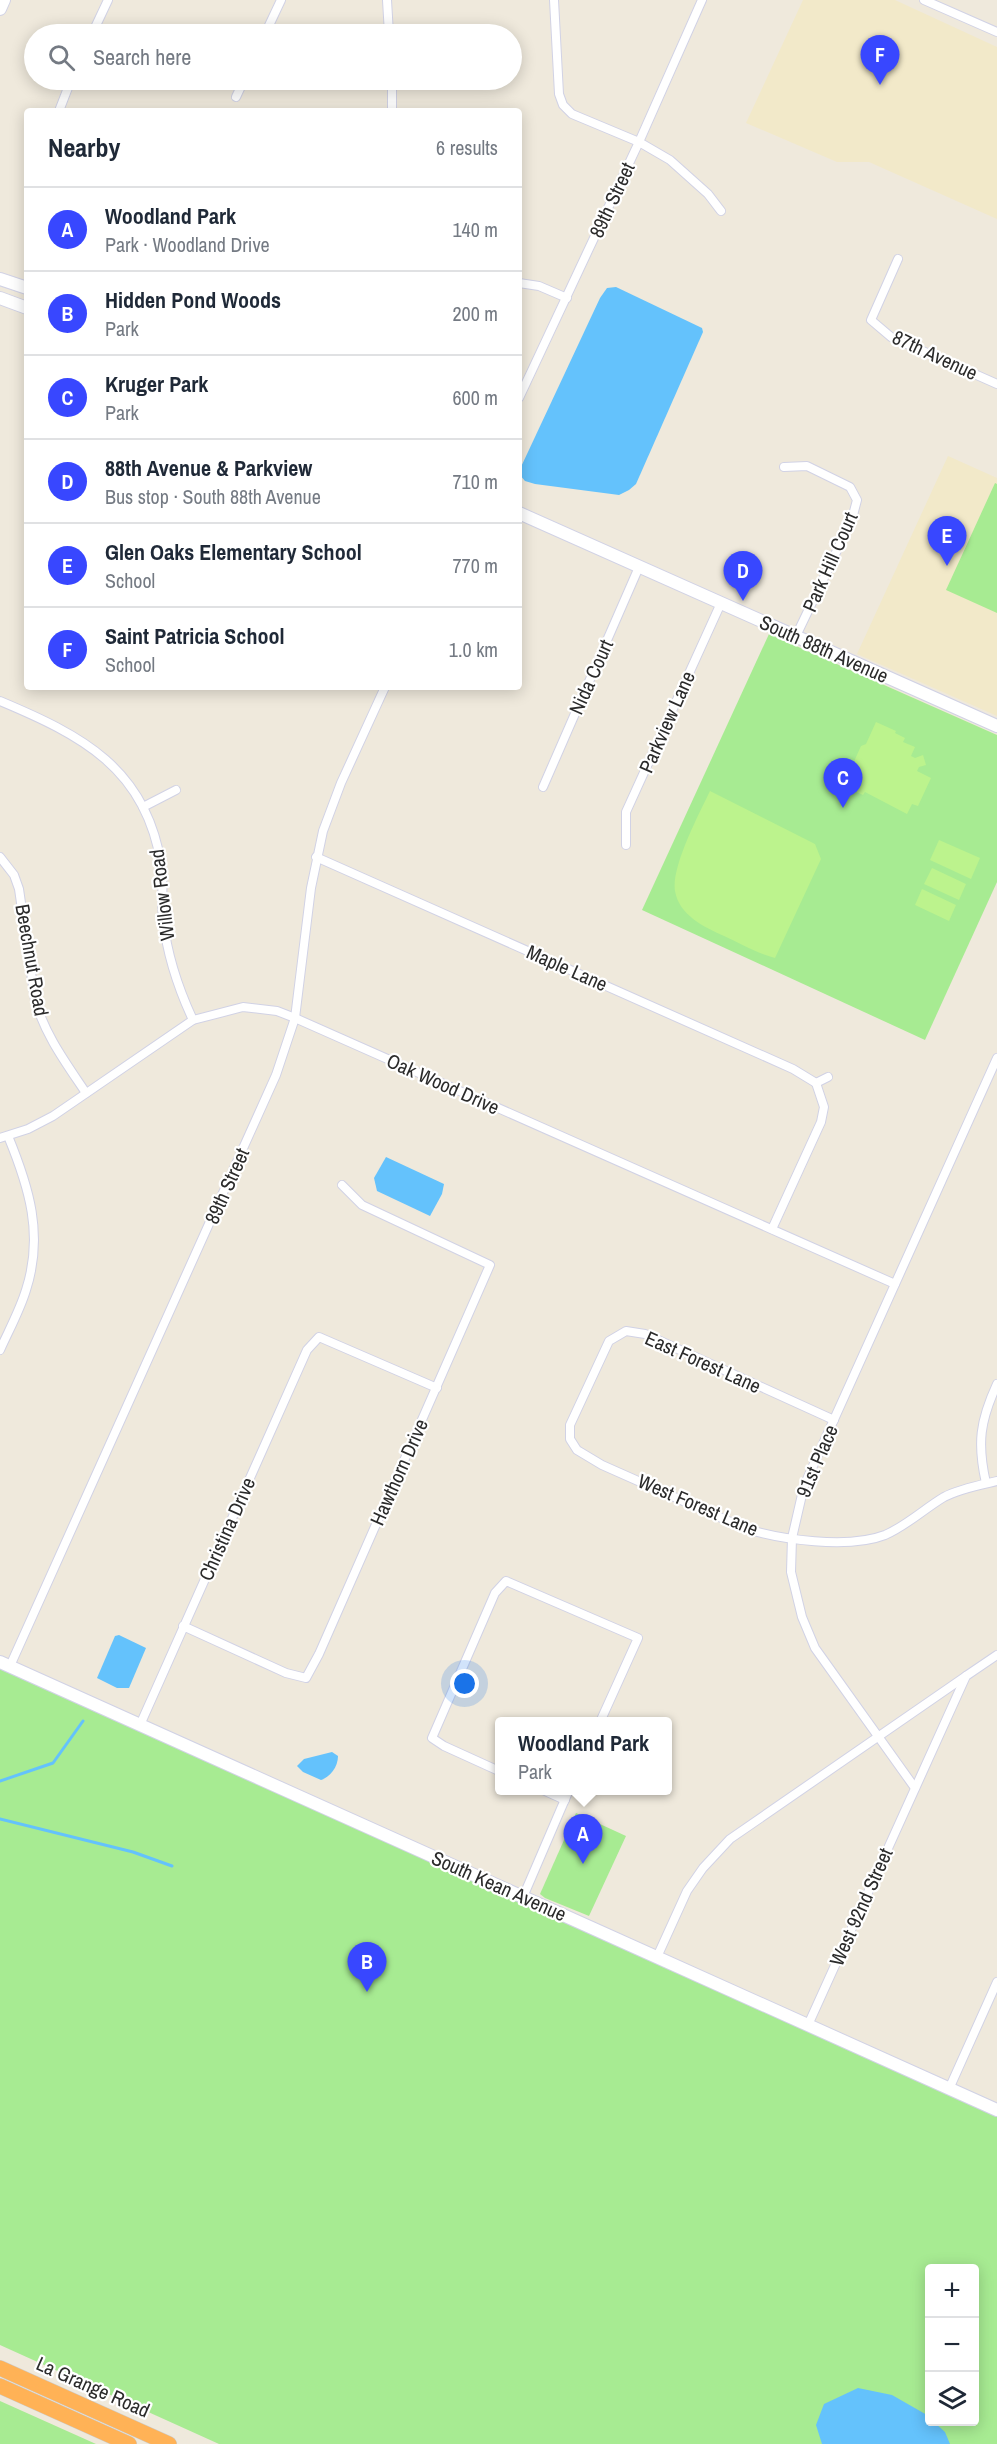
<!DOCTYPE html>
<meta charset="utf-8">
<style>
:root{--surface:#fff;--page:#f6f6f7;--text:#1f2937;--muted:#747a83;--line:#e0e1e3;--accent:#3847ff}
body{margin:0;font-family:"Archivo Narrow",sans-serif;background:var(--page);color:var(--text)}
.controls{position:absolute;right:18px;bottom:18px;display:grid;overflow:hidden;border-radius:6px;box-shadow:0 3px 15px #0003}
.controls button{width:54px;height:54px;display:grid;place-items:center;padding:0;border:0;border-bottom:2px solid var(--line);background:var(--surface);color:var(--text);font:30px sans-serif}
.you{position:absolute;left:465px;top:1684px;width:21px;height:21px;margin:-15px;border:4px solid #fff;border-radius:50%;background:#1a73e8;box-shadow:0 0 0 9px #1a73e833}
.badge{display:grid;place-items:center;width:39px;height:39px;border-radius:50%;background:var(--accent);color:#fff;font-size:20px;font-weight:700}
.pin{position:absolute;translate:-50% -50px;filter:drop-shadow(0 2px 3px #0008)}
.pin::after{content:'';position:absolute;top:32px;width:21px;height:18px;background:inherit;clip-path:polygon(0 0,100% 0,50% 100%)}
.popup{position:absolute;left:495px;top:1717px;width:177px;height:78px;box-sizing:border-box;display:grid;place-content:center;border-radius:6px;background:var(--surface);filter:drop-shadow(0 2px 4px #0005);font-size:20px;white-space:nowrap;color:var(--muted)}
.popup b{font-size:22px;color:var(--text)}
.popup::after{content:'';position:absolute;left:50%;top:100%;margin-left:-12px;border:12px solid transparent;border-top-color:var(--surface)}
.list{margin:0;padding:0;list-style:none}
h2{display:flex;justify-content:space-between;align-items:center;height:78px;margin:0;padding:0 24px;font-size:26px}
h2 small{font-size:20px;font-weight:400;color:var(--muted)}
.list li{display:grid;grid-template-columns:39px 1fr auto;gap:18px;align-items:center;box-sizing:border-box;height:84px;padding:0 24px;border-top:2px solid var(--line)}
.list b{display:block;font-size:22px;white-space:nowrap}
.list p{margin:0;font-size:20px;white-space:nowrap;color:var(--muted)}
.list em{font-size:20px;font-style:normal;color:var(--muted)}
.icon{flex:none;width:33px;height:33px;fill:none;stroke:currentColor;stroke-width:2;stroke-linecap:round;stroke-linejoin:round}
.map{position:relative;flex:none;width:997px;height:2444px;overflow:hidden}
.search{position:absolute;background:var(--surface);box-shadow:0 3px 15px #0003;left:24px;top:24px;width:498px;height:66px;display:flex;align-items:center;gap:15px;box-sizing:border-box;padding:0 21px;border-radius:33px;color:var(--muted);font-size:22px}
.panel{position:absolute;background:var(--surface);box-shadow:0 3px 15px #0003;left:24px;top:108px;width:498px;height:582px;border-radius:6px}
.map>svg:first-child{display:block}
.education{fill:#f2e9c9}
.green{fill:#a7eb92;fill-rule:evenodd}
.pitch{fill:#bcf38d}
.water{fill:#64c2fc}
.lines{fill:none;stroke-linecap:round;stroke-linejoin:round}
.stream{stroke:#64c2fc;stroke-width:3}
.street-casing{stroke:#d1d2e5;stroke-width:10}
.secondary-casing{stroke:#d1d2e5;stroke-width:14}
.highway-casing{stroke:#ccc;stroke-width:16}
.street{stroke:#fff;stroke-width:8}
.secondary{stroke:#fff;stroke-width:12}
.highway{stroke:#ffb256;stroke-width:15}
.labels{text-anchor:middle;stroke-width:4.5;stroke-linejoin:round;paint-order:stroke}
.street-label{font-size:20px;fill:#2b2b2b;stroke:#fff}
</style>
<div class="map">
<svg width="997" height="2444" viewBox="0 0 997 2444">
<rect width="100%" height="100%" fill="#efe9dc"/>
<g class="education">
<path d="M803,0h92l102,47v172l-128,-57h-32l-91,-39z"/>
<path d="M948,456l49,22v238l-140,-62z"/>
</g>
<g class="green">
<path d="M995,483l2,1v129l-51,-23z"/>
<path d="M769,634l228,101v147l-72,158 -283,-130z"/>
<path d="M0,1663l997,447v334h-778l-219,-99zM930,2268h44v154h-44z"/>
<path d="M576,1813l50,23 -37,80 -44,-18 -5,-4z"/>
<path d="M0,2401l96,43h-96z"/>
</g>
<g class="pitch">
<path d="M876,722l20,9 -1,2 10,5 -2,4 12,5 -4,9 4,2 8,-3 3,10 -7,2 -2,4 14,7 -13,28 -6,-2 -5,10 -42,-22 -2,3 -20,-9 18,-40 5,-2z"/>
<path d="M710,791l105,53 6,15 -46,99c-17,-4 -35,-15 -51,-22 -20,-9 -45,-21 -49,-45 -4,-24 24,-77 35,-100z"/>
<path d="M939,840l41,18 -9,21 -41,-19z"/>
<path d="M932,868l34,16 -7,16 -35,-16z"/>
<path d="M922,889l34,16 -7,16 -34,-16z"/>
</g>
<g class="water">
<path d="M616,287l86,41 1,4 -67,152 -7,6 -10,5 -84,-11 -10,-3 -6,-7 1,-5 80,-171 7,-10z"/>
<path d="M386,1157l58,27 -2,10 -12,22 -53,-25 -3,-13z"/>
<path d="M119,1635l27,13 -17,40h-12l-20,-10 18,-42z"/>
<path d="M332,1752l6,4c0,11 -8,21 -17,24l-18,-8 -6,-6 7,-7z"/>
<path d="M858,2388l34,7 35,20 3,7h4l11,10 5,12h-128l-6,-19 8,-21z"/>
</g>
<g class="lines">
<g class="stream">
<path d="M0,1781l53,-18 30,-42"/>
<path d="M0,1819l133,33 39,14"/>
</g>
<g class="street-casing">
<g id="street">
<path d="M387,0l2,34"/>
<path d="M554,0l5,94 4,11 9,9 67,28 31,18 38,34 13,17"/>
<path d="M924,0l73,32"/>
<path d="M92,34l16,-34"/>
<path d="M265,34l16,-34"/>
<path d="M392,80v31"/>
<path d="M236,97l8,-17"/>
<path d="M59,111l12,-31"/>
<path d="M898,259l-27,61 20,17 106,47"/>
<path d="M519,283l20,3 28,12"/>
<path d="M519,398l120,-256 63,-142"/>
<path d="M784,467l23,-1 43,21 7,13 -5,19 -56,117"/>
<path d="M0,701c81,34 146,67 161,163 3,18 0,37 2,55 4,35 15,69 30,101"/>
<path d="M543,787l96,-220"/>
<path d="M143,807l33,-17"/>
<path d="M626,845v-33l95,-209"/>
<path d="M0,857l14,18 5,14 16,111c10,35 31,63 51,93"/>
<path d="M316,857l477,212 23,14"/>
<path d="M816,1083l12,-6"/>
<path d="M0,1138l28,-9 25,-13 140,-96 50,-13 34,4 18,7 600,266"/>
<path d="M772,1229l49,-107 3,-15 -8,-24"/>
<path d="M0,1350c9,-20 20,-40 26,-60 18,-55 3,-103 -18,-154"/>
<path d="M834,1420l-189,-86 -19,-3 -17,10 -39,84v14l7,11 25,15 142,63c36,12 105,21 141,7 21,-9 39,-26 59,-38 15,-8 36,-12 53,-16"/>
<path d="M986,1483c-9,-40 -6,-62 11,-99"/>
<path d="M183,1626l103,47 20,5 13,-24 171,-389 -128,-60 -20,-20"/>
<path d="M10,1666l266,-591 19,-57 16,-130 12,-57 18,-48 44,-96"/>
<path d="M140,1725l167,-375 12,-13 118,51"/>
<path d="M499,1771l-55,-25 -12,-8 63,-145 11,-12 132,57 -38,84"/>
<path d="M915,1788l-100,-140 -13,-31 -11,-45 1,-34 12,-52 193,-428"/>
<path d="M543,1790l22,10"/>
<path d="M523,1897l46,-107"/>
<path d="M657,1957l30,-66 16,-23 27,-29 236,-163"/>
<path d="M808,2025l158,-349 31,-21"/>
<path d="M949,2089l48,-107"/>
</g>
</g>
<g class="secondary-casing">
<g id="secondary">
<path d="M0,9l4,-9"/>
<path d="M0,279l27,9"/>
<path d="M0,298l27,10"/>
<path d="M519,513l478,213"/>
<path d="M0,1662l997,448"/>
</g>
</g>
<g class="highway-casing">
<g id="highway">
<path d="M0,2368l169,76"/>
<path d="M0,2386l129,58"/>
</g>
</g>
<use href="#street" class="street"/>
<use href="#secondary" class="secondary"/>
<use href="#highway" class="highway"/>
</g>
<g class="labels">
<g class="street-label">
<text transform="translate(612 200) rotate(-65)" y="7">89th Street</text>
<text transform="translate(935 355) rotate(25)" y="7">87th Avenue</text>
<text transform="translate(830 562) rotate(-66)" y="7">Park Hill Court</text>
<text transform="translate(824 649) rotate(24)" y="7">South 88th Avenue</text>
<text transform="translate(591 677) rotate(-66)" y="7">Nida Court</text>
<text transform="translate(667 722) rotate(-66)" y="7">Parkview Lane</text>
<text transform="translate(162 895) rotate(-97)" y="7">Willow Road</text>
<text transform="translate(32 960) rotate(80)" y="7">Beechnut Road</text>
<text transform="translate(567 968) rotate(24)" y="7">Maple Lane</text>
<text transform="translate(443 1084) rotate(24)" y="7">Oak Wood Drive</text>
<text transform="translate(227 1186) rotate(-66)" y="7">89th Street</text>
<text transform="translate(703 1362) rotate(24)" y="7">East Forest Lane</text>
<text transform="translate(817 1461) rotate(-67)" y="7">91st Place</text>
<text transform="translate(399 1472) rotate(-66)" y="7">Hawthorn Drive</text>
<text transform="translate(698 1505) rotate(23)" y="7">West Forest Lane</text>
<text transform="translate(227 1529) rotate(-66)" y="7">Christina Drive</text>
<text transform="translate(499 1886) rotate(24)" y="7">South Kean Avenue</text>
<text transform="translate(861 1907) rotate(-66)" y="7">West 92nd Street</text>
<text transform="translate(93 2387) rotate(24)" y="7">La Grange Road</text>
</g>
</g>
</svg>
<div class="controls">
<button>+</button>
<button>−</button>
<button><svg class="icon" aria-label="layers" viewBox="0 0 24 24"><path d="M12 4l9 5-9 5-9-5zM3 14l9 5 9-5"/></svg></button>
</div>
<div class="you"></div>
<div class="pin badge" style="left:583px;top:1864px">A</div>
<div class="popup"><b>Woodland Park</b>Park</div>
<div class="pin badge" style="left:367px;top:1992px">B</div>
<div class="pin badge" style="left:843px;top:808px">C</div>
<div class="pin badge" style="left:743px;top:601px">D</div>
<div class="pin badge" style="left:947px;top:566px">E</div>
<div class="pin badge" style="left:880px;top:85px">F</div>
<div class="search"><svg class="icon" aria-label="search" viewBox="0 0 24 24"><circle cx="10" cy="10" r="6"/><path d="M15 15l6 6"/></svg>Search here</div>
<section class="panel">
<h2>Nearby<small>6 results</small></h2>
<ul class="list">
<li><span class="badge">A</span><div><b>Woodland Park</b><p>Park · Woodland Drive</p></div><em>140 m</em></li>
<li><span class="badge">B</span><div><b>Hidden Pond Woods</b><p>Park</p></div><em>200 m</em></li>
<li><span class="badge">C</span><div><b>Kruger Park</b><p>Park</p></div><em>600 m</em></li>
<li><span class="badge">D</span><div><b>88th Avenue &amp; Parkview</b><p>Bus stop · South 88th Avenue</p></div><em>710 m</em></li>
<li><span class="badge">E</span><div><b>Glen Oaks Elementary School</b><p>School</p></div><em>770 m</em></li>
<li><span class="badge">F</span><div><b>Saint Patricia School</b><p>School</p></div><em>1.0 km</em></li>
</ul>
</section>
</div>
